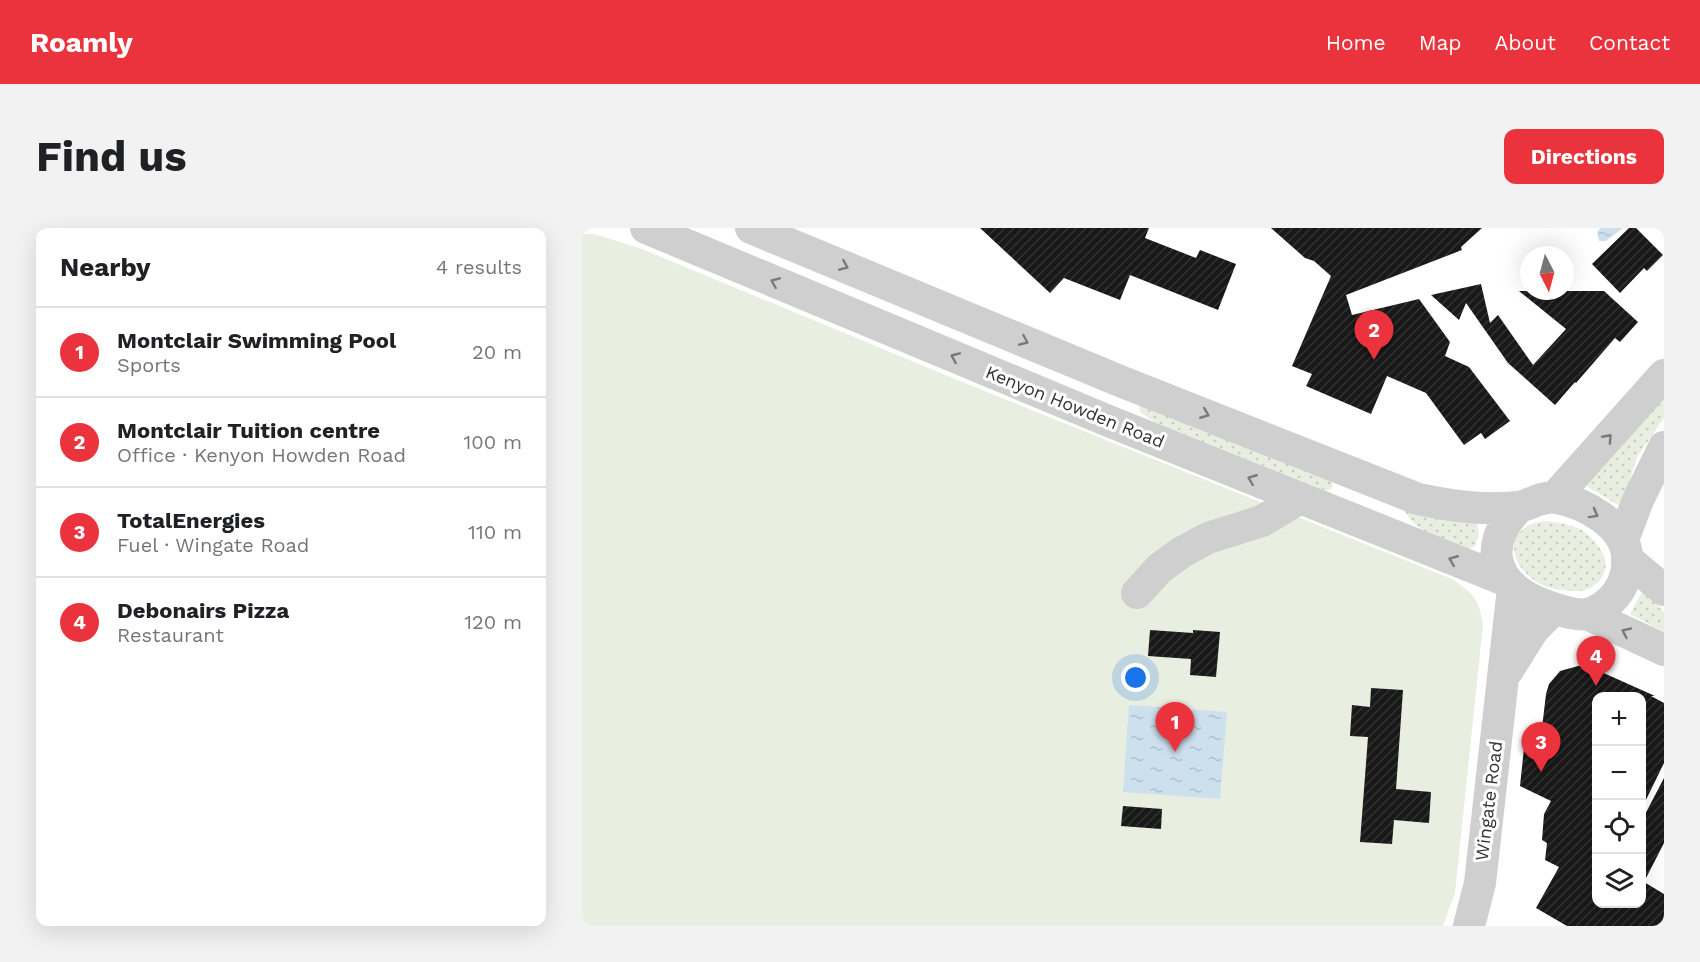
<!DOCTYPE html>
<meta charset="utf-8">
<style>
:root{--surface:#fff;--page:#f2f2f2;--text:#202124;--muted:#757577;--line:#e0e0e0;--accent:#ea333c}
body{margin:0;font-family:"Work Sans",sans-serif;background:var(--page);color:var(--text)}
.controls{position:absolute;right:18px;bottom:18px;display:grid;overflow:hidden;border-radius:12px;box-shadow:0 6px 24px #0002}
.controls button{width:54px;height:54px;display:grid;place-items:center;padding:0;border:0;border-bottom:2px solid var(--line);background:var(--surface);color:var(--text);font:30px sans-serif}
.compass{position:absolute;left:938px;top:18px;width:54px;height:54px;border-radius:50%;background:var(--surface);box-shadow:0 6px 24px #0002;rotate:174deg}
.you{position:absolute;left:554px;top:450px;width:21px;height:21px;margin:-15px;border:4px solid #fff;border-radius:50%;background:#1a73e8;box-shadow:0 0 0 9px #1a73e833}
.badge{display:grid;place-items:center;width:39px;height:39px;border-radius:50%;background:var(--accent);color:#fff;font-size:20px;font-weight:700}
.pin{position:absolute;translate:-50% -50px;filter:drop-shadow(0 2px 3px #0008)}
.pin::after{content:'';position:absolute;top:32px;width:21px;height:18px;background:inherit;clip-path:polygon(0 0,100% 0,50% 100%)}
.list{margin:0;padding:0;list-style:none}
h2{display:flex;justify-content:space-between;align-items:center;height:78px;margin:0;padding:0 24px;font-size:26px}
h2 small{font-size:20px;font-weight:400;color:var(--muted)}
.list li{display:grid;grid-template-columns:39px 1fr auto;gap:18px;align-items:center;box-sizing:border-box;height:90px;padding:0 24px;border-top:2px solid var(--line)}
.list b{display:block;font-size:22px;white-space:nowrap}
.list p{margin:0;font-size:20px;white-space:nowrap;color:var(--muted)}
.list em{font-size:20px;font-style:normal;color:var(--muted)}
.icon{flex:none;width:33px;height:33px;fill:none;stroke:currentColor;stroke-width:2;stroke-linecap:round;stroke-linejoin:round}
.map{position:relative;flex:none;width:1082px;height:698px;overflow:hidden;border-radius:12px}
header{display:flex;align-items:center;gap:36px;box-sizing:border-box;height:84px;padding:0 30px;background:var(--accent);color:#fff}
header strong{font-size:28px}
nav{display:flex;gap:33px;margin-inline-start:auto;font-size:21px}
.intro{display:flex;align-items:center;justify-content:space-between;box-sizing:border-box;height:144px;padding:0 36px}
h1{margin:0;font-size:42px}
.button{padding:15px 27px;border-radius:12px;background:var(--accent);color:#fff;font-size:21px;font-weight:700}
main{display:flex;gap:36px;padding:0 36px}
aside{flex:1;background:var(--surface);border-radius:12px;box-shadow:0 6px 24px #0002}
.map>svg:first-child{display:block}
.grass{fill:url(#grass-dots)}
.park{fill:#e8eee0}
.water{fill:url(#water-ripples)}
.building{fill:url(#building-hatch)}
.lines{fill:none;stroke-linecap:round;stroke-linejoin:round}
.minor{stroke:#cfcfcf;stroke-width:32}
.oneway{stroke:#797979}
.labels{text-anchor:middle;stroke-width:6;stroke-linejoin:round;paint-order:stroke}
.street-label{font-size:18px;fill:#323232;stroke:#fff}
</style>
<header>
<strong>Roamly</strong>
<nav><a>Home</a><a>Map</a><a>About</a><a>Contact</a></nav>
</header>
<div class="intro"><h1>Find us</h1><a class="button">Directions</a></div>
<main>
<aside>
<h2>Nearby<small>4 results</small></h2>
<ul class="list">
<li><span class="badge">1</span><div><b>Montclair Swimming Pool</b><p>Sports</p></div><em>20 m</em></li>
<li><span class="badge">2</span><div><b>Montclair Tuition centre</b><p>Office · Kenyon Howden Road</p></div><em>100 m</em></li>
<li><span class="badge">3</span><div><b>TotalEnergies</b><p>Fuel · Wingate Road</p></div><em>110 m</em></li>
<li><span class="badge">4</span><div><b>Debonairs Pizza</b><p>Restaurant</p></div><em>120 m</em></li>
</ul>
</aside>
<div class="map">
<svg width="1082" height="698" viewBox="0 0 1082 698">
<defs>
<pattern id="grass-dots" width="8" height="8" patternUnits="userSpaceOnUse" patternTransform="scale(1.5)"><rect width="8" height="8" fill="#e8eee0"/><path d="M2 2h.1M6 6h.1" fill="none" stroke="#c7cdc1" stroke-width="1.8" stroke-linecap="round"/></pattern>
<pattern id="water-ripples" width="26" height="14" patternUnits="userSpaceOnUse" patternTransform="scale(1.5)"><rect width="26" height="14" fill="#cce0ee"/><path d="M2 4q2-2 4 0t4 0M15 11q2-2 4 0t4 0" fill="none" stroke="#b0c1cd"/></pattern>
<pattern id="building-hatch" width="6" height="6" patternUnits="userSpaceOnUse" patternTransform="scale(1.5)"><rect width="6" height="6" fill="#191919"/><path d="M-1 1l2-2M0 6l6-6M5 7l2-2" fill="none" stroke="#323232"/></pattern>
</defs>
<rect width="100%" height="100%" fill="#fff"/>
<g class="grass">
<path d="M1082,167v23l-27,39 -15,48h-4l-30,-18v-5z"/>
<path d="M557,175l194,76 -1,9 -5,3 -171,-68 -16,-11z"/>
<path d="M821,278l74,16 2,12 -4,12 -7,3c-24,-10 -56,-16 -65,-43z"/>
<path d="M961,293c15,1 32,3 44,13 6,5 14,14 17,22 7,17 -9,35 -26,35 -15,0 -32,-2 -44,-11 -28,-20 -28,-53 9,-59z"/>
<path d="M1060,364l4,1 18,19v20l-34,-18z"/>
</g>
<path class="park" d="M0,6h12l48,15 325,135 485,195c21,14 27,20 31,45l-28,269 -12,33h-861z"/>
<g class="water">
<path d="M1019,0h22l-17,13h-7l-2,-9z"/>
<path d="M547,477l98,7 -7,87 -97,-7z"/>
</g>
<g class="building">
<path d="M398,0h169l-4,10 51,20 4,-8 36,14 -18,46 -88,-35 -10,25 -56,-22 -14,15z"/>
<path d="M689,0h211l-21,19 1,3 -116,45 6,20 67,-16 31,43 -5,14 24,11 41,54 -25,18 -4,-6 -17,12 -38,-52 -39,-17 -16,38 -65,-28 6,-12 -20,-8 39,-90 -17,-15 -9,-3z"/>
<path d="M1047,0h7l27,27 -16,16 -3,-3 -24,25 -28,-29z"/>
<path d="M899,56l9,39 8,-8 35,50 33,-36 -47,-38h85l34,31 -18,20 -5,-4 -39,45 -1,-1 -20,23 -47,-42 -42,-60 -7,17 -28,-25z"/>
<path d="M568,402l43,3v-3l27,2 -4,45 -26,-2 1,-16 -43,-3z"/>
<path d="M996,438h10l67,30h-4l13,7v60l-23,47v-114h-45v207h45v-81l23,-44v65l-20,39 20,12v32h-97l-31,-18 23,-41 -14,-7 2,-17 -5,-3 2,-26 7,-13 -31,-15 5,-47 15,6 6,-51 3,-10 11,-13z"/>
<path d="M789,460l32,2 -7,99 35,3 -2,31 -35,-3 -2,24 -32,-2 8,-105 -18,-1 2,-31 18,2z"/>
<path d="M541,578l39,3 -1,20 -40,-3z"/>
</g>
<g class="lines">
<g class="minor">
<path d="M64,0l460,192 401,161"/>
<path d="M169,0l369,153 298,118c32,7 67,12 100,8 13,-2 24,-12 39,-9 27,5 67,26 70,57 2,16 -4,34 -16,45 -6,6 -15,12 -24,14 -12,2 -28,-4 -40,-8 -52,-18 -68,-58 -28,-99"/>
<path d="M973,269l109,-122"/>
<path d="M1041,312l15,-40 26,-53"/>
<path d="M1045,331l37,31"/>
<path d="M555,365l23,-25 22,-16 26,-14 54,-17 38,-23"/>
<path d="M1005,386l77,36"/>
<path d="M926,442l25,-40 21,-21"/>
<path d="M887,698l11,-43 33,-295"/>
</g>
</g>
<defs><path id="oneway-chevron" d="M-2-3.5L2.5 0L-2 3.5" fill="none" stroke-width="1.6" stroke-linecap="round" stroke-linejoin="round" transform="scale(1.5)"/></defs>
<g class="oneway">
<use href="#oneway-chevron" transform="translate(262 38) rotate(23)"/>
<use href="#oneway-chevron" transform="translate(193 54) rotate(-157)"/>
<use href="#oneway-chevron" transform="translate(442 113) rotate(23)"/>
<use href="#oneway-chevron" transform="translate(373 129) rotate(-157)"/>
<use href="#oneway-chevron" transform="translate(623 186) rotate(22)"/>
<use href="#oneway-chevron" transform="translate(1026 210) rotate(-48)"/>
<use href="#oneway-chevron" transform="translate(670 251) rotate(-158)"/>
<use href="#oneway-chevron" transform="translate(1012 286) rotate(29)"/>
<use href="#oneway-chevron" transform="translate(871 332) rotate(-158)"/>
<use href="#oneway-chevron" transform="translate(1044 404) rotate(-155)"/>
</g>
<g class="labels">
<g class="street-label">
<text transform="translate(493 179) rotate(22)" y="6">Kenyon Howden Road</text>
<text transform="translate(907 573) rotate(-83)" y="6">Wingate Road</text>
</g>
</g>
</svg>
<div class="controls">
<button>+</button>
<button>−</button>
<button><svg class="icon" aria-label="locate" viewBox="0 0 24 24"><circle cx="12" cy="12" r="6"/><path d="M12 2v4M12 18v4M2 12h4M18 12h4"/></svg></button>
<button><svg class="icon" aria-label="layers" viewBox="0 0 24 24"><path d="M12 4l9 5-9 5-9-5zM3 14l9 5 9-5"/></svg></button>
</div>
<svg class="compass" viewBox="-18 -18 36 36"><path d="M0-13l5 13h-10z" fill="#e53935"/><path d="M0 13l5-13h-10z" fill="#757577"/></svg>
<div class="you"></div>
<div class="pin badge" style="left:593px;top:524px">1</div>
<div class="pin badge" style="left:792px;top:132px">2</div>
<div class="pin badge" style="left:959px;top:544px">3</div>
<div class="pin badge" style="left:1014px;top:458px">4</div>
</div>
</main>
